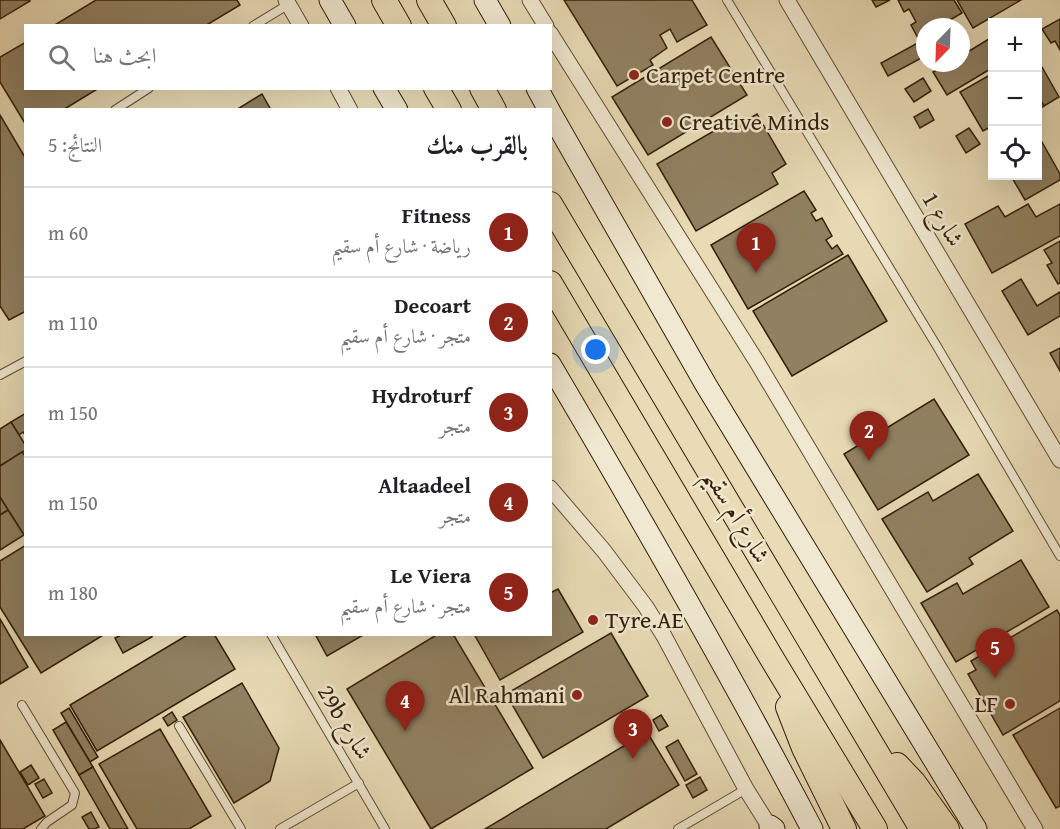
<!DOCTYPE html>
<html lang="ar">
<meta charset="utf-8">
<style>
:root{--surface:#fff;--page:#f6f6f6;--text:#202124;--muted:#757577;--line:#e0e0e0;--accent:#8f2418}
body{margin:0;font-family:"Gentium Book Plus",Amiri,serif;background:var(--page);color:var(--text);direction:rtl}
.controls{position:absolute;right:18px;top:18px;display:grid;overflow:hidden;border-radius:0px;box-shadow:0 6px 24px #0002}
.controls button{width:54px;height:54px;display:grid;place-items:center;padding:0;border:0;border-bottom:2px solid var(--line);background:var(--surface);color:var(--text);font:30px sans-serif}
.compass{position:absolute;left:916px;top:18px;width:54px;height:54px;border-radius:50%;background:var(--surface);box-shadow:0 6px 24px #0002;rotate:203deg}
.you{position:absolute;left:596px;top:350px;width:21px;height:21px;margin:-15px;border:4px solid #fff;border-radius:50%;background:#1a73e8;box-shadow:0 0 0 9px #1a73e833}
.badge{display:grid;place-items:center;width:39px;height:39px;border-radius:50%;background:var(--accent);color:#fff;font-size:20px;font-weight:700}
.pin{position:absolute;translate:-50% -50px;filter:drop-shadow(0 2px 3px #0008)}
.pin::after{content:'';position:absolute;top:32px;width:21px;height:18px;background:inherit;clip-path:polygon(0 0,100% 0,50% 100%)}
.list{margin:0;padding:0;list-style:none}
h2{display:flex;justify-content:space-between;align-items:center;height:78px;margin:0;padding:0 24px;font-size:26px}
h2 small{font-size:20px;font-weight:400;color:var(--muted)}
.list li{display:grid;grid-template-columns:39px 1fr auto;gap:18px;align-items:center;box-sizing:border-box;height:90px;padding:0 24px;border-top:2px solid var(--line)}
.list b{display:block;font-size:22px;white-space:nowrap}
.list p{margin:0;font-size:20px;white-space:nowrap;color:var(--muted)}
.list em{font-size:20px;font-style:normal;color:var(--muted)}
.icon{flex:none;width:33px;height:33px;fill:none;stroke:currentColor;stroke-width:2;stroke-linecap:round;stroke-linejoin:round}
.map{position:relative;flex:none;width:1060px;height:829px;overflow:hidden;direction:ltr}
.search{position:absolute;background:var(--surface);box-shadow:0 6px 24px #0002;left:24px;top:24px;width:528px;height:66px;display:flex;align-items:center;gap:15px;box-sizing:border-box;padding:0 21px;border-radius:0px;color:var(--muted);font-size:22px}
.panel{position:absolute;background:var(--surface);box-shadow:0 6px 24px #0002;left:24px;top:108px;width:528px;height:528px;border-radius:0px;direction:rtl}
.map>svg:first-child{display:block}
.building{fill:#918162;stroke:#331f06;stroke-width:1.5}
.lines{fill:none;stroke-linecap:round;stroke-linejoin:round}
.lane-casing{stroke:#604e32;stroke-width:10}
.street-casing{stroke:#604e32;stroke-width:17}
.secondary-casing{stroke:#331f06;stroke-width:23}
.primary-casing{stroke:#331f06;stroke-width:26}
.lane{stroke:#f0e8d0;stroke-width:8}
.street{stroke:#f0e8d0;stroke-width:15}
.secondary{stroke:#f0e8d0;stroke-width:21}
.primary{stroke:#e8dbb6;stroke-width:24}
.poi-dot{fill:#8f2418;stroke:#f0e8d0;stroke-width:2}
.labels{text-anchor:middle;stroke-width:5;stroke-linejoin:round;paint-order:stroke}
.poi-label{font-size:24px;fill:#331f06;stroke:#f0e8d0;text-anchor:start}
.street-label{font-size:24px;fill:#331f06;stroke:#f0e8d0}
</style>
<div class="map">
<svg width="1060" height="829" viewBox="0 0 1060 829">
<rect width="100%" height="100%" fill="#e8dbb6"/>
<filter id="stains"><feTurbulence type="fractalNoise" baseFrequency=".00333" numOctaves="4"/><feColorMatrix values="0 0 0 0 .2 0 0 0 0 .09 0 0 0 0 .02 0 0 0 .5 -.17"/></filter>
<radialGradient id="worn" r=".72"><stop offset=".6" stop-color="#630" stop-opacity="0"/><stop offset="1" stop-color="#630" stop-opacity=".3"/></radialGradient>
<g class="building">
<path d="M0,0h30v1l-30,18z"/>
<path d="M96,0h141l3,5 -35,21h-152z"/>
<path d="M564,0h128l15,25 -30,17 -7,-13 -10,6 7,13 -17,12 3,5 -36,21z"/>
<path d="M872,0h18l-14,7z"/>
<path d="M898,0h56l8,13 -24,14h-13v7l-7,4 -7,-13 5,-3 -7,-13 -5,3z"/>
<path d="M957,0h64l-48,28z"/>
<path d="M1060,19v31l-5,-9 -4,2 -9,-14z"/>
<path d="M711,37l36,58 -99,60 -36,-58z"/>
<path d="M992,37v31l-45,27 -14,-23 15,-9h13v-7z"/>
<path d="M925,39v17l-37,20 -7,-13z"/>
<path d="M26,42v46h73l-36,22h-37v15l-26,-43v-25z"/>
<path d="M1038,60l21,37 -15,9 -6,-10z"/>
<path d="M988,76l4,8v42l-9,5 -23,-39z"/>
<path d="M923,78l8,13 -17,11 -9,-13z"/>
<path d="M262,94l9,16h-35z"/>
<path d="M1038,96l6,10 -6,4z"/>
<path d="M928,109l6,11 -14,8 -6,-11z"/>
<path d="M757,114l29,50 -14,9 6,11 -82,47 -39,-67 79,-46 4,6z"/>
<path d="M0,115l26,44v152l-17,9 -9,-14z"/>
<path d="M969,128l11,16 -14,9 -10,-17z"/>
<path d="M1038,135l22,39v6l-35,20 -14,-24h27z"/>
<path d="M804,191l12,19 -5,3 5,8 6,-3 10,18 -6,4 6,9 5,-4 6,9 -95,55 -37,-64z"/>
<path d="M1028,204l8,13 24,-13v32l-68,37 -27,-49 33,-18 7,11z"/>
<path d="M1060,241v42l-2,1 -11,-19 5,-2 -8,-13z"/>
<path d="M848,255l39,66 -95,55 -39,-65z"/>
<path d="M1021,279l16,27 23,-14v24l-32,19 -26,-44z"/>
<path d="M1060,348v23l-10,-18z"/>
<path d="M934,399l35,56 -91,55 -34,-56z"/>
<path d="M26,413v23l-3,-4 -4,3 -8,-13z"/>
<path d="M11,422l15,24v4l-26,16v-37z"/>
<path d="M22,452l4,5v77l-2,1 -24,-38v-31z"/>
<path d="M978,474l35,57 -44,27 4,6 -46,28 -45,-73 46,-27 5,9z"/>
<path d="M0,497l8,13 -8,5z"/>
<path d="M8,510l16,25 -24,15v-35z"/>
<path d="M26,545v89h79l-64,39 -41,-66v-46z"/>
<path d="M1021,560l28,47 -93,55 -35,-59 36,-20 6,11z"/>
<path d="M558,589l25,43 -83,48 -26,-46h76v-41z"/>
<path d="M1057,610l3,5v86l-57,34 -35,-61 8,-4 -5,-9z"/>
<path d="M0,619l28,48 -28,17z"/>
<path d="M611,633l37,63 -105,62 -37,-64z"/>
<path d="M123,634h28l1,3 -29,16 -8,-15z"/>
<path d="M189,634h25l21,35 -138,82 -27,-46z"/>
<path d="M315,634h50l-38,22z"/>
<path d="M438,634h15l80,134 -102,61 -84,-140z"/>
<path d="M242,683l37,65 -9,33 -36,22 -51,-86z"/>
<path d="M69,708l29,49 -8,5 -29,-49z"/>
<path d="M1060,708v98l-4,2 -43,-73z"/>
<path d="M172,712l5,8 -9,6 -5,-8z"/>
<path d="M661,715l7,11 -9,5 -6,-11z"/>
<path d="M66,722l27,45 -14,8 -26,-45z"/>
<path d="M160,729l51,87 -22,13h-52l-38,-65z"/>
<path d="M647,732l32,53 -73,44h-121z"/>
<path d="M0,740l45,76 -22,13h-23z"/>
<path d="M678,740l19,34 -12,7 -19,-34z"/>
<path d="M31,765l8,13 -11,7 -8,-13z"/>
<path d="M93,767l35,62h-18l-31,-54z"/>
<path d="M700,777l7,13 -14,8 -7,-13z"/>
<path d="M44,779l8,14 -9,5 -8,-14z"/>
<path d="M91,812l8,15 -4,2h-6l-7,-12z"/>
</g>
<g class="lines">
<g class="lane-casing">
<g id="lane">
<path d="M727,0l211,348 122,208"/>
<path d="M253,26l36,-22"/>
<path d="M115,110l34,-22"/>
<path d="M0,375l26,-14"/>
<path d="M271,634l114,195"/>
<path d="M22,705l53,88 -3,12 -25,17 -6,7"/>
<path d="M179,726l62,103"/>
<path d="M280,829l79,-46"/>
<path d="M678,829l68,-40"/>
</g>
</g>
<g class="street-casing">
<g id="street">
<path d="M286,0l15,26"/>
<path d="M530,0l16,26"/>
<path d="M787,0l273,460"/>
<path d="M550,33l207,329 278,467"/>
<path d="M338,88l12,22"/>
<path d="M550,488l54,63 42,56 18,29 82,153 25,40"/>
</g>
</g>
<g class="secondary-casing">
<g id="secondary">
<path d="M330,0l15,26"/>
<path d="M485,0l15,26"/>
<path d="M384,88l13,22"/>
<path d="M537,88l12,22"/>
<path d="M550,112l156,273 270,444"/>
<path d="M550,364c91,154 179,307 262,465"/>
<path d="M770,826l4,3"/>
</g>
</g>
<g class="primary-casing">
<g id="primary">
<path d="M384,0l15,26"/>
<path d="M429,0l15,26"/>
<path d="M436,88l13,22"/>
<path d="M482,88l12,22"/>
<path d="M550,204l372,625"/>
<path d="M550,283l221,374 104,172"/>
<path d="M788,707l16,41 40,81"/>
<path d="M897,765l17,18 33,46"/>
</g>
</g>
<use href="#lane" class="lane"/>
<use href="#street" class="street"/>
<use href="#secondary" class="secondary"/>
<use href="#primary" class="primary"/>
</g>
<g class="poi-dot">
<circle cx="634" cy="75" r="6"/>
<circle cx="667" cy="122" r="6"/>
<circle cx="593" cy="620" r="6"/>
<circle cx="577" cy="695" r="6"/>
<circle cx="1010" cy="704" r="6"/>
</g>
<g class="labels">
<g class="poi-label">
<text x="646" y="83">Carpet Centre</text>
<text x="679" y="130">Creative Minds</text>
<text x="605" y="628">Tyre.AE</text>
<text x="565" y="703" text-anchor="end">Al Rahmani</text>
<text x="998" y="712" text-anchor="end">LF</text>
</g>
<g class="street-label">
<text transform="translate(943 219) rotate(60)" y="8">شارع 1</text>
<text transform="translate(737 516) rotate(59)" y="8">شارع أم سقيم</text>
<text transform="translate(345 722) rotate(59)" y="8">29b شارع</text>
</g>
</g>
<rect width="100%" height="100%" filter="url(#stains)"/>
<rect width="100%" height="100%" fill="url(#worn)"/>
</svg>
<div class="controls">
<button>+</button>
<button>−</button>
<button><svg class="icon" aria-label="locate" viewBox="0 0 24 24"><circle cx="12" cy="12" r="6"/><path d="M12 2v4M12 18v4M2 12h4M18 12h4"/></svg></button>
</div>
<svg class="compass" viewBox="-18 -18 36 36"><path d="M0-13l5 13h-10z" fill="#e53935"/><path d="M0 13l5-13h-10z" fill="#757577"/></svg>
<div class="you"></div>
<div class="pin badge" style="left:756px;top:273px">1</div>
<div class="pin badge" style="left:869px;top:461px">2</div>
<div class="pin badge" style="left:633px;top:759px">3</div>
<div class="pin badge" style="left:405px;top:731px">4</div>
<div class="pin badge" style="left:995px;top:678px">5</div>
<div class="search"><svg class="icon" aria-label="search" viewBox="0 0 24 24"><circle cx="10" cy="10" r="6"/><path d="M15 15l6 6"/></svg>ابحث هنا</div>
<section class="panel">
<h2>بالقرب منك<small>النتائج: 5</small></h2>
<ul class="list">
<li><span class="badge">1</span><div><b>Fitness</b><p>رياضة · شارع أم سقيم</p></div><em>60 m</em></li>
<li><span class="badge">2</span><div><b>Decoart</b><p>متجر · شارع أم سقيم</p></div><em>110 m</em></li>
<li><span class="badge">3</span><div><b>Hydroturf</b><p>متجر</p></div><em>150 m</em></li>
<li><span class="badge">4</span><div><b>Altaadeel</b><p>متجر</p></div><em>150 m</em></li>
<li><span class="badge">5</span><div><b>Le Viera</b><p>متجر · شارع أم سقيم</p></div><em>180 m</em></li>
</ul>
</section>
</div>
